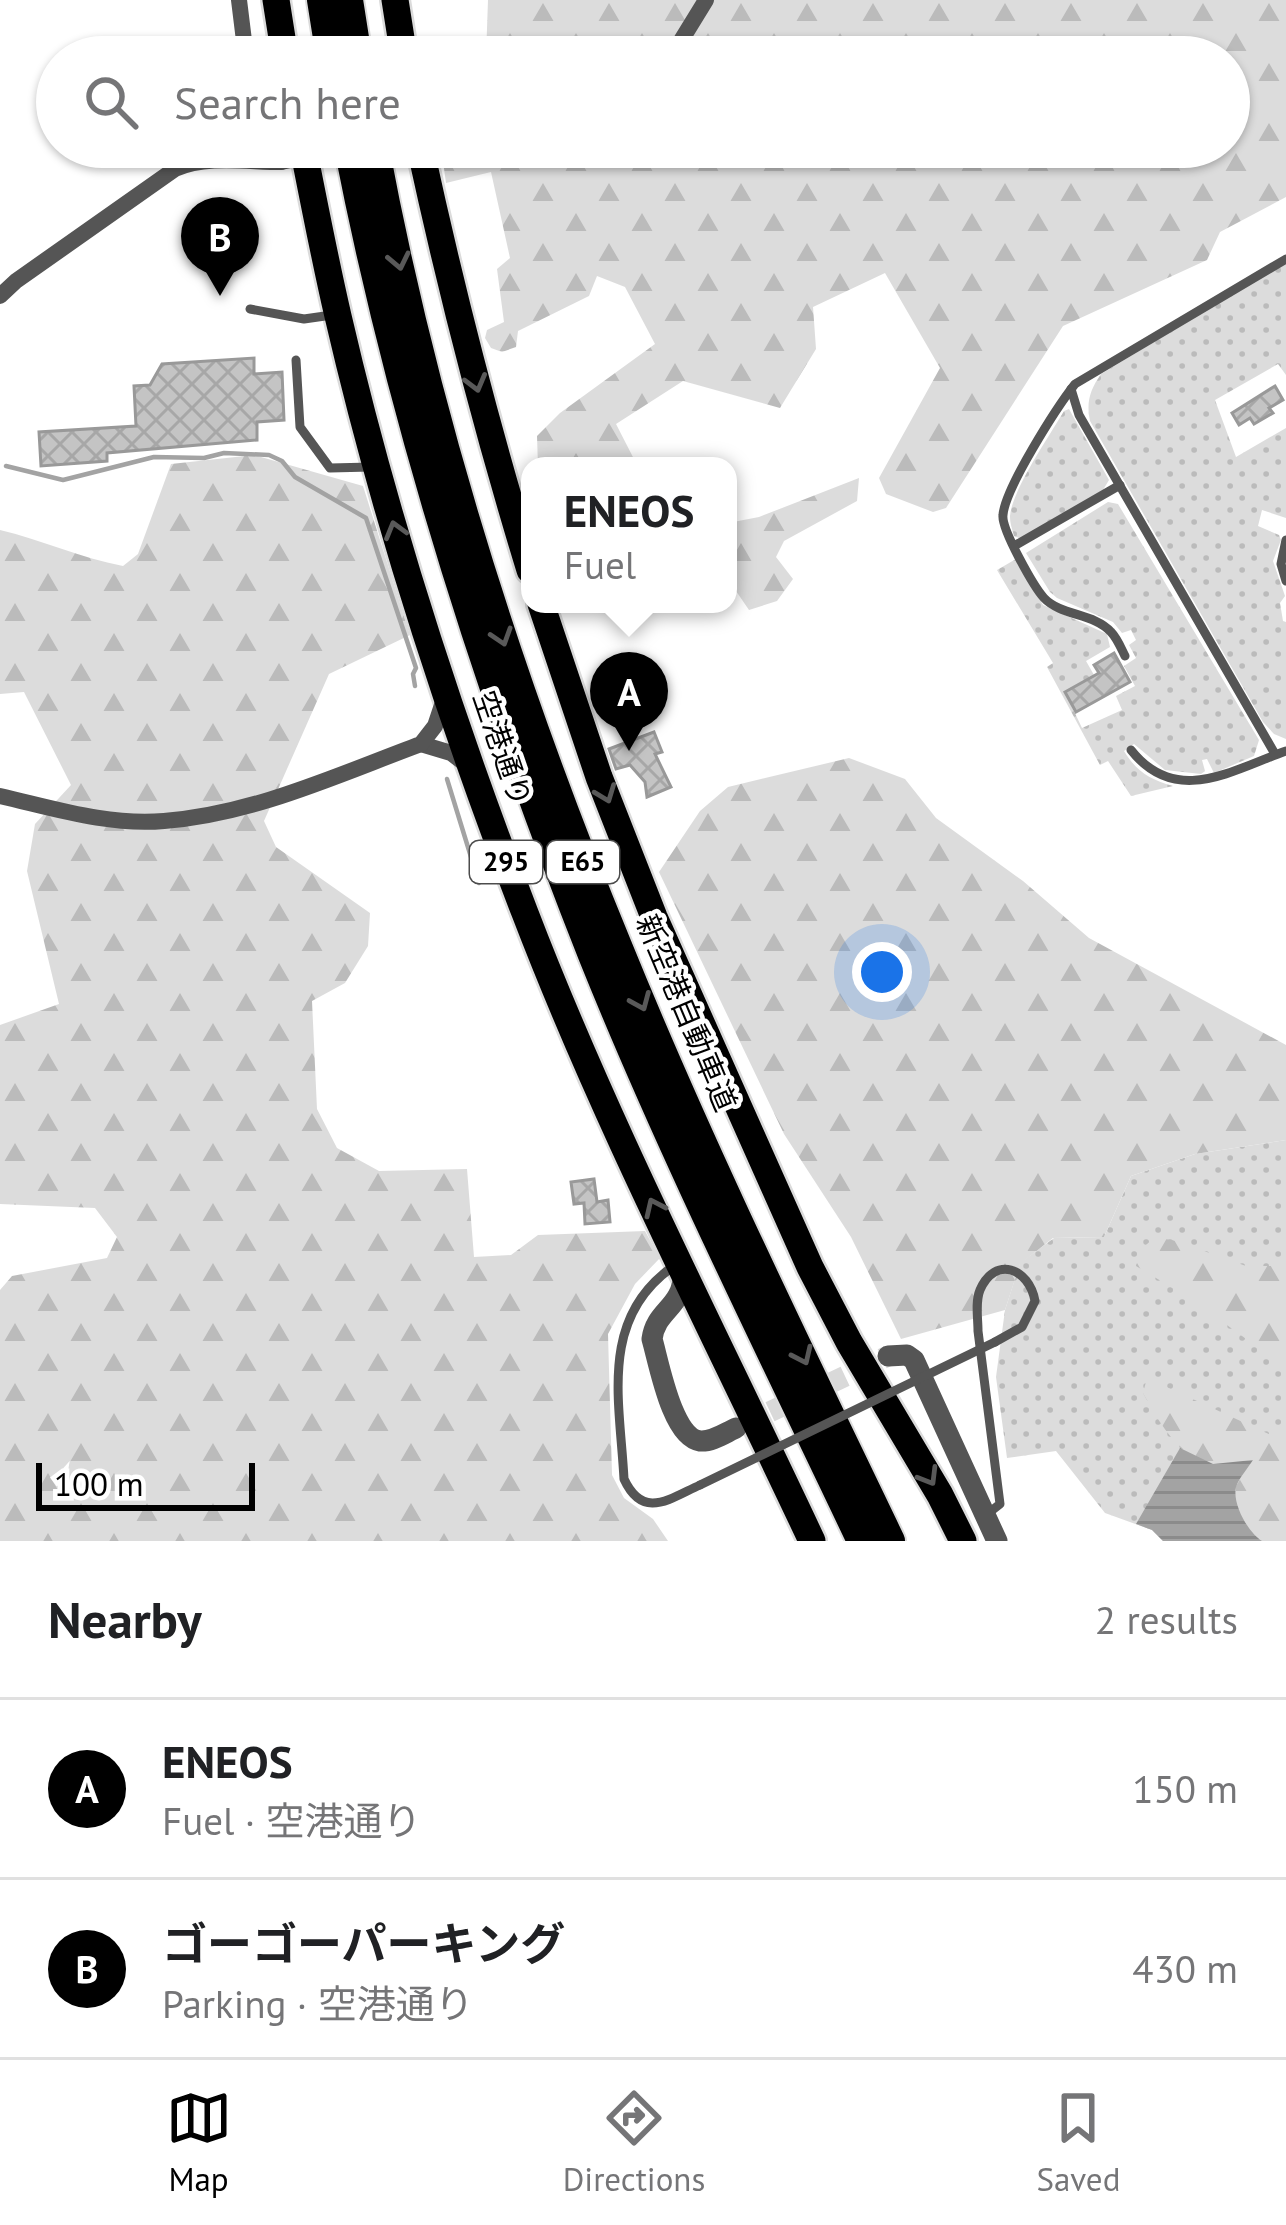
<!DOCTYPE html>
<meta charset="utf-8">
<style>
:root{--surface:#fff;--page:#f2f2f2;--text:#202124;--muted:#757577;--line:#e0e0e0;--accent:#000}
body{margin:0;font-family:"PT Sans","Noto Sans JP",sans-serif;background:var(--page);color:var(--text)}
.scale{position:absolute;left:36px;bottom:30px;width:219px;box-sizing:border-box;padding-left:12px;border:6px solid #000;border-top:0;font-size:33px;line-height:42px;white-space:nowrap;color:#000;-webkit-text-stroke:9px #fff;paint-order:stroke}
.you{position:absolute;left:882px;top:972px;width:42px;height:42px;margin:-30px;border:9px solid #fff;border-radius:50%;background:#1a73e8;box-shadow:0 0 0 18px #1a73e833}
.badge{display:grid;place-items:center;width:78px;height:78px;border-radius:50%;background:var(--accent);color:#fff;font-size:39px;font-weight:700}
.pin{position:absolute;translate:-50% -99px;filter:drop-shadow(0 3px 6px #0008)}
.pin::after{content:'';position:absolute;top:63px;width:42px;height:36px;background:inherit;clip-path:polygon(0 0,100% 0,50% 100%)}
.popup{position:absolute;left:521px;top:457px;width:216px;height:156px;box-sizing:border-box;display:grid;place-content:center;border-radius:24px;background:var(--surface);filter:drop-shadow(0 3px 9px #0005);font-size:39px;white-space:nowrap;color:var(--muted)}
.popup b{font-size:45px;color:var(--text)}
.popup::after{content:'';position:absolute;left:50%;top:100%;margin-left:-24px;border:24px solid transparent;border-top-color:var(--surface)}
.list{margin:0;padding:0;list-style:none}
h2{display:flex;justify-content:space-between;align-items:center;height:156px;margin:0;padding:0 48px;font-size:51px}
h2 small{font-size:39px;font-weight:400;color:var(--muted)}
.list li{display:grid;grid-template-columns:78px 1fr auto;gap:36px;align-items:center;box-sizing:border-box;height:180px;padding:0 48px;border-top:3px solid var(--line)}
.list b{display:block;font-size:45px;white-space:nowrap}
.list p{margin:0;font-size:39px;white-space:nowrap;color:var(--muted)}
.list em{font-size:39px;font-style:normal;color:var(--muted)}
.icon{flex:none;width:66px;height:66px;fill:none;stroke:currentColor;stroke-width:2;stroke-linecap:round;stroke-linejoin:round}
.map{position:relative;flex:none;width:1286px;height:1541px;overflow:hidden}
.search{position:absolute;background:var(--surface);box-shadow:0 3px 9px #0004;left:36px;right:36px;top:36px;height:132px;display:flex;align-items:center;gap:30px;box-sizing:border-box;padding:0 42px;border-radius:66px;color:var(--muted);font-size:45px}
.sheet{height:516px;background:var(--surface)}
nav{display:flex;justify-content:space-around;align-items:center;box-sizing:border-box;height:168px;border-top:3px solid var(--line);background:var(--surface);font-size:33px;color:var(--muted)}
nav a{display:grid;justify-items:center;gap:6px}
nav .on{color:var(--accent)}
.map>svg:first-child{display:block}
.grass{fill:url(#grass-dots)}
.forest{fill:url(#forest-firs)}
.water{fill:url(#water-rules)}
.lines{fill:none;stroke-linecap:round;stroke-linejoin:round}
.stream{stroke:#a3a3a3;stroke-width:4.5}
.building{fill:url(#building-cross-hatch);stroke:#999;stroke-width:3}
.tertiary-tunnel{stroke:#d9d9d9;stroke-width:21;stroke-dasharray:21 10;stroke-linecap:butt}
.trunk-casing{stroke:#dbdbdb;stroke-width:32}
.motorway-casing{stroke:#dbdbdb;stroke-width:34}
.service{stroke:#555;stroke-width:9}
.minor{stroke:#555;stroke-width:16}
.tertiary{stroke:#555;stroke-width:21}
.trunk{stroke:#000;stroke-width:27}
.motorway{stroke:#000;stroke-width:30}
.service-bridge{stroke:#555;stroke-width:9}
.minor-bridge{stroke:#555;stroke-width:16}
.oneway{stroke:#595959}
.labels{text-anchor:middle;stroke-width:9;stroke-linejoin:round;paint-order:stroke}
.shield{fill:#fff;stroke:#4c4c4c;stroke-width:3}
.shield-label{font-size:27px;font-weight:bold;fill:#000}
.street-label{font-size:30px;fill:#000;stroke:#fff}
</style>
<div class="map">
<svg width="1286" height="1541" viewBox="0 0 1286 1541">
<defs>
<pattern id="grass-dots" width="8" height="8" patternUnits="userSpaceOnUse" patternTransform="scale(3)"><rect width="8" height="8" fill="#dcdcdc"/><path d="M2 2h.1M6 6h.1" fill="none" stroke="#bbb" stroke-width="1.8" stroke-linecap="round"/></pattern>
<pattern id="forest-firs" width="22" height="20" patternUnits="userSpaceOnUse" patternTransform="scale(3)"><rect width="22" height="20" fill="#dcdcdc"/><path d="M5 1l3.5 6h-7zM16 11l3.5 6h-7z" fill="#bbb"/></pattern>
<pattern id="water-rules" width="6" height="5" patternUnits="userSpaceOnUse" patternTransform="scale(3)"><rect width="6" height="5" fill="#a3a3a3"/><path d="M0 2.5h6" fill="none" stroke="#8b8b8b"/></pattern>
<pattern id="building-cross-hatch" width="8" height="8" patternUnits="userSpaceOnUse" patternTransform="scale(3)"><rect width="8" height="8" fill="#c4c4c4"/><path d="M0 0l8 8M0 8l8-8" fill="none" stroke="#a7a7a7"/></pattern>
</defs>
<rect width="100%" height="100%" fill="#fff"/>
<g class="grass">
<path d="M1286,262v113l-8,-11 -63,36 21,57 50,-29v90l-24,-8 -4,16 21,9 2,5 -8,21 12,35 -5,7 3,18 3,1v117l-12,-5 -11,-12 -173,-301c-4,-19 0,-31 11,-47z"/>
<path d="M1069,409l40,71 -6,10 -82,49 -7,-3c-2,-8 -4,-12 -4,-20 2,-26 40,-81 54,-105z"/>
<path d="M1108,502l10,2 141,236 -5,16 -40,17 -7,-14 -5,1 3,11 -4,3 -36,-4 -31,-26 -10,7c13,21 25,28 49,35l-42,10 -23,-35 -8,4 -53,-98 6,-4 -56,-93 19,-11 27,46 64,29 3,13 -24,14 8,14 -29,17 17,36 40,-18 -6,-14 19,-10 -11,-20 12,-8 -7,-13 7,-5 -5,-10 -9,3 -9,-11 -56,-24 -7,-6 -24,-39z"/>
<path d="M1286,1140v401h-123l-11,-11 -47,-17 -49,-62 -49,7 -11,-81 9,-67 15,-47 34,-25 50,-1 27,-61 64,-22z"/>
</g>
<g class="forest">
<path d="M488,0h798v197l-66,35 -13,28 -144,66 -117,182 -13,4 -47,-18 -7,-16 61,-110 -55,-95 -72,34 3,42 -36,59 -97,-27 -67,43 20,39 22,3h-120l-1,-30 23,-23 95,-69 -30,-57 -28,-11 -8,20 -71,35 -2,16 -14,5 -11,-4 -6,-10 2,-8 17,-8 -7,-53 13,-11 -19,-86 -45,11 -5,-36h788v-90h-743z"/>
<path d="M254,455l109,31 47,149 -81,39 -65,147 12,26 94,66 -2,33 -23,37 -33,18 5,108 20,39 42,23 88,-2 7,88 37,-2 27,-20 107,-4 15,27 -25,26 -27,50 4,141 12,23 29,21 15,22h-668v-251l12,-14 95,-18 10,-21 -22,-29 -95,-4v-179l59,-21 -32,-133 8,-47 36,-39 -47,-93 -24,2v-164c42,10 81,28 123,36l15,-12 33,-90z"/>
<path d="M859,478l-2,23 -73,40 -8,16 17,22 -16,22 -28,9 -13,-19 -8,-2v-66l31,-6z"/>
<path d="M849,758l56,21 31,39 87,63 66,57 197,107v95l-91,14 -64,22 -27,61 -51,1 -33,26 -15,46 -104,29 -50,-102 -67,-103 -125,-262 41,-61 28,-24z"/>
<path d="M1155,1237l21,4 70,25h40v102l-95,-69 -55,-33 2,-14z"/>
<path d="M1147,1378l139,64v99h-24l-7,-3 -19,-35v-17l16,-25c-13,1 -29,5 -41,2 -34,-8 -52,-41 -68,-70z"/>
</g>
<path class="water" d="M1180,1448l33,16 40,-4c-5,8 -14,18 -17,27 -4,18 13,46 26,54h-99l-11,-11 -16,-6z"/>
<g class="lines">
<g class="stream">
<path d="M6,466l57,14 91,-23 50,1 20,-5 45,2 13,6 13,16 71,41 50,150 -3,6 2,12"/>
<path d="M447,779l32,104"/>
</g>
</g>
<g class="building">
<path d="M254,358v16l28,-2 2,48 -27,2v18l-150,13v8l-66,5 -2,-34 97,-6 -2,-40 16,-1 12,-21z"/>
<path d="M1275,386l8,14 -14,8 4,5 -19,11 -4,-6 -11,7 -7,-12z"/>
<path d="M1114,653l16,29 -54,30 -11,-20 34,-19 -5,-8z"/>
<path d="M654,732l8,20 -7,2 16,33 -24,10 -2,-15 -15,-17 -14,4 -7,-20z"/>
<path d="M594,1179l3,23 11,-2 2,22 -25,2 -1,-21 -10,1 -3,-22z"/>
</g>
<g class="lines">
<path class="tertiary-tunnel" d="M742,1425l146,-69"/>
<g class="trunk-casing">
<g id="trunk">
<path d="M276,0l9,57"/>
<path d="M395,0l9,57"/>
<path d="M303,147c11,56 22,113 35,169 47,203 112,403 187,597 82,214 190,421 287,628"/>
<path d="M420,147c31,143 67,283 110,423"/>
<path d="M541,604l58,173 55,140 156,350 39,75 91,153 23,46"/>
</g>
</g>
<g class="motorway-casing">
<g id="motorway">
<path d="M322,0l9,57"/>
<path d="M348,0l9,57"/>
<path d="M349,147c54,277 140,545 244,808 80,199 177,392 269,586"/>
<path d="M374,147c51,274 137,542 243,799 82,202 179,399 273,595"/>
</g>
</g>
<g class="service">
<path d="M250,309l54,10 28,-4"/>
<path d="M296,360l4,67 30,41 41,-1"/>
<path d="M1071,389l8,26 196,339"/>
<path d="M1286,540l-5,24 5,17"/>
<path d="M1014,546l106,-61"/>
<path d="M1125,656c-4,-8 -8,-18 -14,-24 -17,-19 -50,-16 -67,-34 -10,-11 -43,-69 -41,-83 2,-27 54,-108 72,-131l211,-125"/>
<path d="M1131,750c45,57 101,20 155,1"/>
<path d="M671,1268c-72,52 -51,134 -47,211 19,41 45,20 76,6"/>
<path d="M986,1515l14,-11 -22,-173c0,-13 -3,-29 2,-41 15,-35 49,-22 55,11l-13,26 -27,15"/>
</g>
<g class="minor">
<path d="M239,0l7,57"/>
<path d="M671,57l35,-57"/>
<path d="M0,296l16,-15 159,-112c32,-14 72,-7 106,-7"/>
<path d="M421,744l30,9 17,13"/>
<path d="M0,796c53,12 109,30 164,25 90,-7 173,-46 257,-77l14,-18 10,-30"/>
</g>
<g class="tertiary">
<path d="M684,1273c-2,36 -28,36 -32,66 7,24 20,98 48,102 12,1 25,-8 36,-13"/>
<path d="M888,1356l19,-1 7,5 83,181"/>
</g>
<use href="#trunk" class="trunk"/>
<use href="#motorway" class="motorway"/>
<path class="service-bridge" d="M700,1485l295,-143"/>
<path class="minor-bridge" d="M281,162l75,-15"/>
</g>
<defs><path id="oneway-chevron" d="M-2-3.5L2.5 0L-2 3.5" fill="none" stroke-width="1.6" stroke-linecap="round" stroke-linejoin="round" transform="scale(3)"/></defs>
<g class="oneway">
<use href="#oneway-chevron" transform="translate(399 261) rotate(78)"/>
<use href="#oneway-chevron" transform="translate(476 383) rotate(75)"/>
<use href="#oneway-chevron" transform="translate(395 530) rotate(-106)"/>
<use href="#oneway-chevron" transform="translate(502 637) rotate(72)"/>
<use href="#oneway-chevron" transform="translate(606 794) rotate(69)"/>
<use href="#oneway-chevron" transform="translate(641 1002) rotate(67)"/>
<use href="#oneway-chevron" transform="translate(654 1207) rotate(-115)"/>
<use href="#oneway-chevron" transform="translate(803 1356) rotate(65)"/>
<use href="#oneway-chevron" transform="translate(929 1477) rotate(59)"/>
</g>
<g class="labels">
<g class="shield">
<rect x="470" y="841" width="72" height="42" rx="9"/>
<rect x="547" y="841" width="72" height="42" rx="9"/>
</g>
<g class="shield-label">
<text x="506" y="871">295</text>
<text x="583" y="871">E65</text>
</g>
<g class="street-label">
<text transform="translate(502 749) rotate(71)" y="10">空港通り</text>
<text transform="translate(686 1013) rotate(67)" y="10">新空港自動車道</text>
</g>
</g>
</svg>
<div class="scale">100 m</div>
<div class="you"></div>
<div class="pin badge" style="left:629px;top:751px">A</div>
<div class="popup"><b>ENEOS</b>Fuel</div>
<div class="pin badge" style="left:220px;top:296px">B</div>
<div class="search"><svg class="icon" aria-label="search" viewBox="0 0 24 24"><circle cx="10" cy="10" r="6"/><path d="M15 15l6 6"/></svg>Search here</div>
</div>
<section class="sheet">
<h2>Nearby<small>2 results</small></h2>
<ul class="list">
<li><span class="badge">A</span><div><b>ENEOS</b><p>Fuel · 空港通り</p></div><em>150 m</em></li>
<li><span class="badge">B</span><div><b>ゴーゴーパーキング</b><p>Parking · 空港通り</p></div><em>430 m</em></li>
</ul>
</section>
<nav>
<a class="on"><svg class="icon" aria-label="map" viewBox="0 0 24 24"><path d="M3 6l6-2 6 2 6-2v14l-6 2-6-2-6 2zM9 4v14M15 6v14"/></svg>Map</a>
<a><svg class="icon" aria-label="directions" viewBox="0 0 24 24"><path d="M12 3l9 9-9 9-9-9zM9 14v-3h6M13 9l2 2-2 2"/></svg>Directions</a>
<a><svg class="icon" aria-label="saved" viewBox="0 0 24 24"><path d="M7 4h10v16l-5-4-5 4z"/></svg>Saved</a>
</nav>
